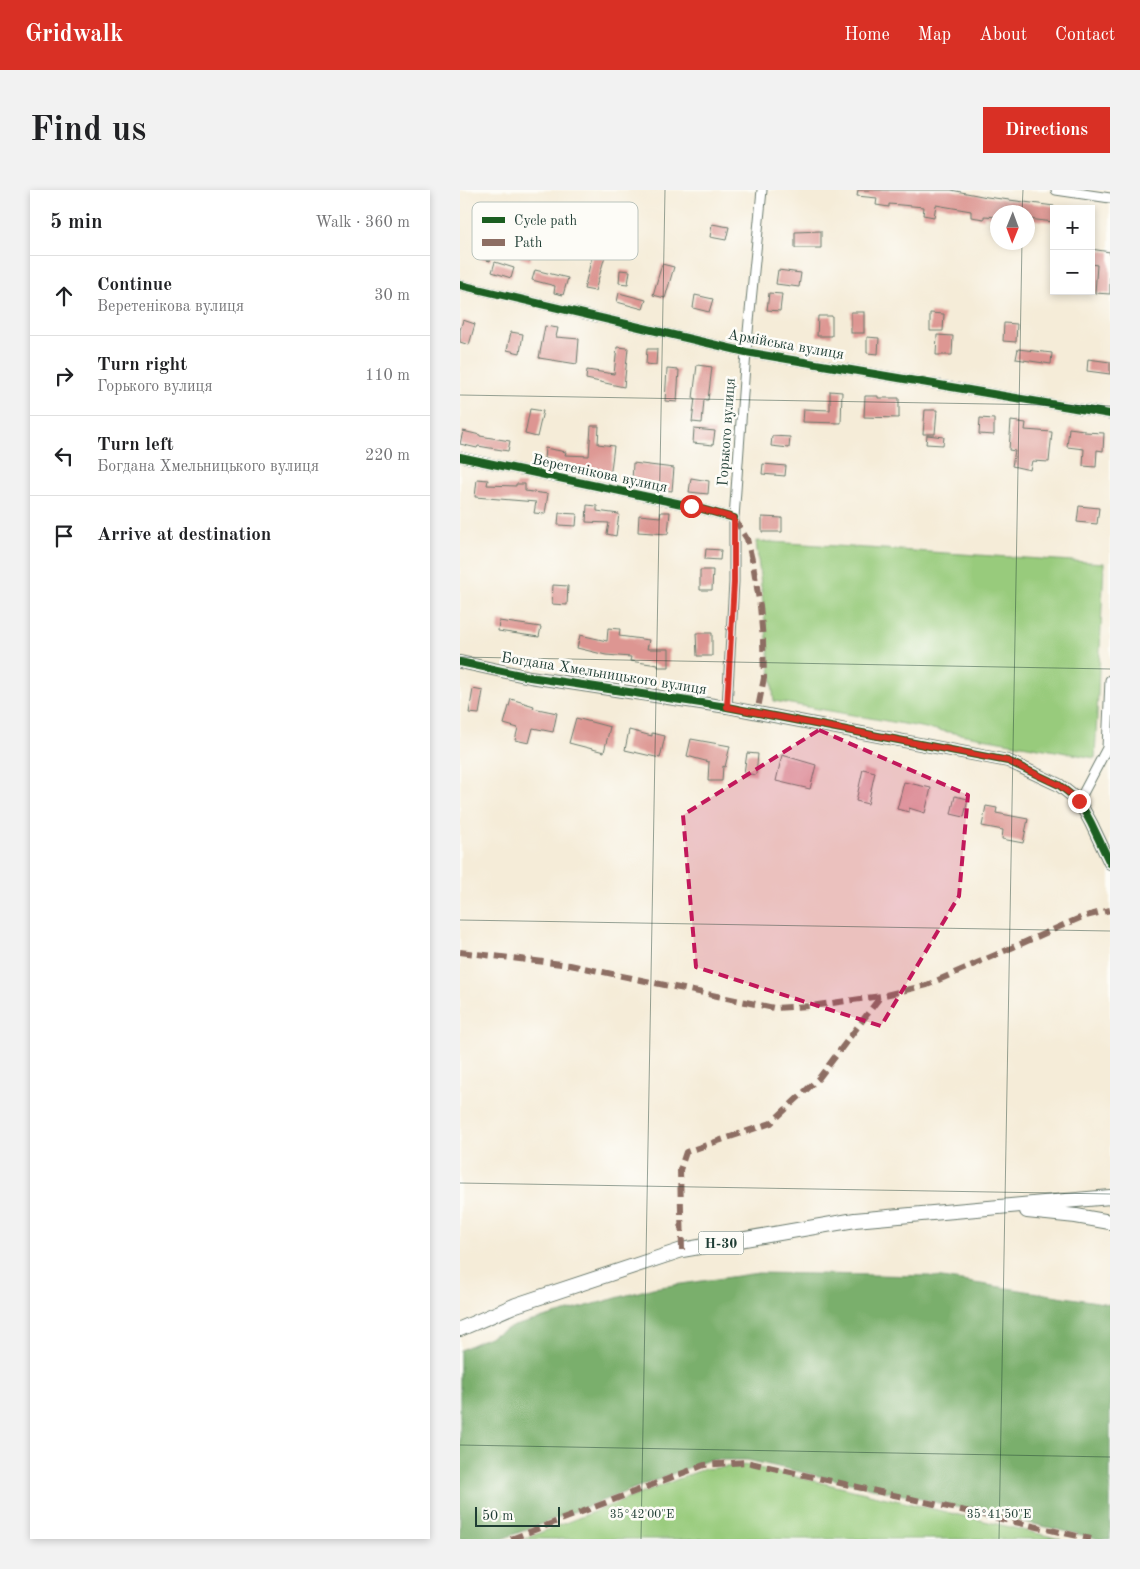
<!DOCTYPE html>
<meta charset="utf-8">
<style>
:root{--surface:#fff;--page:#f2f2f2;--text:#202124;--muted:#757577;--line:#e0e0e0;--accent:#d93025}
body{margin:0;font-family:"Old Standard TT",serif;background:var(--page);color:var(--text)}
.controls{position:absolute;right:15px;top:15px;display:grid;overflow:hidden;border-radius:0px;box-shadow:0 2px 8px #0003}
.controls button{width:45px;height:45px;display:grid;place-items:center;padding:0;border:0;border-bottom:1px solid var(--line);background:var(--surface);color:var(--text);font:25px sans-serif}
.compass{position:absolute;left:530px;top:15px;width:45px;height:45px;border-radius:50%;background:var(--surface);box-shadow:0 2px 8px #0003;rotate:181deg}
.scale{position:absolute;left:15px;bottom:12px;width:85px;box-sizing:border-box;padding-left:5px;border:2px solid #1f3d34;border-top:0;font-size:14px;line-height:18px;white-space:nowrap;color:#1f3d34;-webkit-text-stroke:4px #fdfcf7;paint-order:stroke}
.stop{position:absolute;width:15px;height:15px;margin:-11px;border:4px solid #d93025;border-radius:50%;background:#fff}
.stop.end{background:#d93025;border-color:#fff;box-shadow:0 1px 5px #0008}
.list{margin:0;padding:0;list-style:none}
h2{display:flex;justify-content:space-between;align-items:center;height:65px;margin:0;padding:0 20px;font-size:21px}
h2 small{font-size:16px;font-weight:400;color:var(--muted)}
.list li{display:grid;grid-template-columns:32px 1fr auto;gap:15px;align-items:center;box-sizing:border-box;height:80px;padding:0 20px;border-top:1px solid var(--line)}
.list b{display:block;font-size:19px;white-space:nowrap}
.list p{margin:0;font-size:16px;white-space:nowrap;color:var(--muted)}
.list em{font-size:16px;font-style:normal;color:var(--muted)}
.icon{flex:none;width:28px;height:28px;fill:none;stroke:currentColor;stroke-width:2;stroke-linecap:round;stroke-linejoin:round}
.map{position:relative;flex:none;width:650px;height:1349px;overflow:hidden;border-radius:0px}
header{display:flex;align-items:center;gap:30px;box-sizing:border-box;height:70px;padding:0 25px;background:var(--accent);color:#fff}
header strong{font-size:24px}
nav{display:flex;gap:28px;margin-inline-start:auto;font-size:18px}
.intro{display:flex;align-items:center;justify-content:space-between;box-sizing:border-box;height:120px;padding:0 30px}
h1{margin:0;font-size:35px}
.button{padding:12px 22px;border-radius:0px;background:var(--accent);color:#fff;font-size:18px;font-weight:700}
main{display:flex;gap:30px;padding:0 30px}
aside{flex:1;background:var(--surface);border-radius:0px;box-shadow:0 2px 8px #0003}
.map>svg:first-child{display:block}
.green{fill:#98cb7c;stroke:#5c8458}
.forest{fill:#7aaf6c;stroke:#4c7650}
.building{fill:#dd9692}
.lines{fill:none;stroke-linecap:round;stroke-linejoin:round}
.street-casing{stroke:#6a7a6d;stroke-width:11}
.secondary-casing{stroke:#6a7a6d;stroke-width:14}
.primary-casing{stroke:#6a7a6d;stroke-width:16}
.street{stroke:#fff;stroke-width:9}
.secondary{stroke:#fff;stroke-width:12}
.primary{stroke:#fff;stroke-width:14}
.quiet{stroke:#8d6e63;stroke-width:6;stroke-dasharray:12 6;stroke-linecap:butt}
.cycleway-casing{stroke:#fdfcf7;stroke-width:11}
.cycleway{stroke:#1b5e20;stroke-width:8}
.route{stroke:#d93025;stroke-width:6}
.marked{fill:#c2185b;fill-opacity:0.2;stroke:#c2185b;stroke-width:4;stroke-dasharray:10 6;stroke-linejoin:round}
.ticks{fill:none;stroke:#1f3d34;stroke-width:1;stroke-opacity:0.45}
.labels{text-anchor:middle;stroke-width:5;stroke-linejoin:round;paint-order:stroke}
.shield{fill:#fdfcf7;stroke:#62766e;stroke-width:1}
.shield-label{font-size:14px;font-weight:bold;fill:#1f3d34}
.street-label{font-size:15px;fill:#1f3d34;stroke:#fdfcf7}
.key{fill:#fdfcf7;stroke:#bac3bc;stroke-width:1}
.key-label{font-size:14px;fill:#1f3d34}
.ticks-label{font-size:12px;text-anchor:middle;fill:#1f3d34;stroke:#fdfcf7;stroke-width:5;stroke-linejoin:round;paint-order:stroke}
</style>
<header>
<strong>Gridwalk</strong>
<nav><a>Home</a><a>Map</a><a>About</a><a>Contact</a></nav>
</header>
<div class="intro"><h1>Find us</h1><a class="button">Directions</a></div>
<main>
<aside>
<h2>5 min<small>Walk · 360 m</small></h2>
<ul class="list">
<li><svg class="icon" aria-label="ahead" viewBox="0 0 24 24"><path d="M12 20V5M6 11l6-6 6 6"/></svg><div><b>Continue</b><p>Веретенікова вулиця</p></div><em>30 m</em></li>
<li><svg class="icon" aria-label="right" viewBox="0 0 24 24"><path d="M7 20v-9h11M14 6l5 5-5 5"/></svg><div><b>Turn right</b><p>Горького вулиця</p></div><em>110 m</em></li>
<li><svg class="icon" aria-label="left" viewBox="0 0 24 24"><path d="M17 20v-9H6M10 6l-5 5 5 5"/></svg><div><b>Turn left</b><p>Богдана Хмельницького вулиця</p></div><em>220 m</em></li>
<li><svg class="icon" aria-label="arrive" viewBox="0 0 24 24"><path d="M6 21V4h12l-3 4 3 4H6"/></svg><div><b>Arrive at destination</b></div></li>
</ul>
</aside>
<div class="map">
<svg width="650" height="1349" viewBox="0 0 650 1349">
<rect width="100%" height="100%" fill="#fdfcf7"/>
<filter id="ink" filterUnits="userSpaceOnUse"><feTurbulence type="fractalNoise" baseFrequency=".02" numOctaves="2"/><feDisplacementMap in="SourceGraphic" scale="10" xChannelSelector="R" yChannelSelector="G"/><feConvolveMatrix kernelMatrix="1 2 1 2 8 2 1 2 1" color-interpolation-filters="sRGB"/></filter>
<filter id="wash" filterUnits="userSpaceOnUse"><feTurbulence type="fractalNoise" baseFrequency=".0096" numOctaves="4" result="noise"/><feDisplacementMap in="SourceGraphic" scale="20" xChannelSelector="R" yChannelSelector="G"/><feGaussianBlur stdDeviation="1.12" result="paint"/><feColorMatrix in="noise" values="0 0 0 0 0 0 0 0 0 0 0 0 0 0 0 0 0 1.4 0 .05"/><feComposite in="paint" operator="in"/></filter>
<g filter="url(#wash)">
<rect width="100%" height="100%" fill="#f5ecd8"/>
<g class="green">
<path d="M296,351l348,22 -9,195 -321,-57z"/>
<path d="M286,1275l315,74h-537l180,-70z"/>
</g>
<path class="forest" d="M298,1083l171,3 181,28v235h-10l-353,-79h-38l-207,79h-42v-189l54,-24 139,-38z"/>
<g id="blocks">
<g class="building">
<path d="M398,0h93l36,7 67,9v16l-26,-3v-7h-30v5l-14,-1v3l-13,-2v-6l-35,-6 -2,12 -11,-2 1,-8 -35,-3v3l-13,-2 1,-7 -20,-2z"/>
<path d="M252,34l17,3 -3,13 -16,-3z"/>
<path d="M361,41v17h-26v-16z"/>
<path d="M64,50l11,3 -5,18 -10,-3z"/>
<path d="M24,54l11,3 -5,14 -11,-3z"/>
<path d="M631,59l19,3v42l-15,-1 2,-28 -6,-1z"/>
<path d="M133,63l12,3 -10,35 -11,-2z"/>
<path d="M35,72l19,6 -3,10 -19,-6z"/>
<path d="M202,74l12,3 -9,31 -12,-3z"/>
<path d="M75,80l33,8 -5,17 -9,-2 1,-7 -23,-6z"/>
<path d="M160,80l10,1 -2,13 -9,-1z"/>
<path d="M318,80l23,3 -2,14 -23,-3z"/>
<path d="M159,103l27,7 -3,9 -26,-7z"/>
<path d="M309,103l13,1 -2,17 -13,-1z"/>
<path d="M235,105l18,4 -4,13 -16,-4z"/>
<rect x="391" y="122" width="13" height="21"/>
<path d="M470,123l14,1 -1,17h-13z"/>
<path d="M358,126h14v20h-15z"/>
<path d="M3,130l12,4 -6,21 -9,-3v-12z"/>
<path d="M544,133l13,1 -1,18 -13,-1z"/>
<path d="M85,136l13,2 -2,9 23,2 -2,25 -38,-6z"/>
<path d="M51,142l12,2 -3,19 -13,-3z"/>
<path d="M477,145l16,1 -1,19h-16z"/>
<path d="M407,147l12,1 -1,16 -11,-1z"/>
<path d="M157,157l11,1 -4,39 -38,-8 1,-9 27,4z"/>
<path d="M187,159h10l-1,16 -10,-1z"/>
<path d="M558,159l34,4 -1,11 -35,-5z"/>
<path d="M628,169l22,3v12l-23,-3z"/>
<path d="M237,175l15,2 -4,33h-4l-2,23 -10,-1 3,-24h-2z"/>
<path d="M207,179l12,1 -2,32 -12,-1z"/>
<path d="M370,201l12,1 -1,31 -38,-1 1,-13 26,1z"/>
<path d="M405,206h13v2h21v20l-35,-1z"/>
<path d="M70,219l13,2 -6,26 -12,-3z"/>
<path d="M465,220h12l-2,24h-12z"/>
<path d="M520,228l14,1v16l-15,-1z"/>
<path d="M551,231l15,2 -1,7 27,2 -3,30 -17,-1 -2,9 -18,-4 3,-15 -6,-1z"/>
<path d="M131,236h8l-1,18 16,2 -4,32 -11,-2v-7l-22,-2v-2l-33,-6 1,-11 21,4 -1,3 24,1z"/>
<path d="M609,238l15,2v2l20,1 -1,18 -6,-1 -1,17 -13,-1 1,-17 -17,-2z"/>
<path d="M234,239l21,2 -2,14 -20,-2z"/>
<path d="M3,241l17,4v1l30,5 -2,10 -30,-5 -1,2 -17,-4z"/>
<path d="M467,245l17,2 -1,8 -17,-1z"/>
<path d="M312,246l18,1 -1,11 -18,-2z"/>
<path d="M173,273l41,5 -2,23 -16,-2v-6l-24,-1z"/>
<path d="M303,274l23,2 -1,10 -23,-2z"/>
<path d="M231,288l18,3 -1,13 -19,-2z"/>
<path d="M17,289l11,1 -1,5 29,1v-2h9v7l23,3 -3,20 -11,-1 2,-11 -61,-5z"/>
<path d="M127,315l10,1v5l22,3 -3,22 -9,-2 2,-11 -23,-1z"/>
<path d="M619,316l20,2 -2,16 -20,-2z"/>
<path d="M201,322h9l-2,22 -30,-2 1,-17 21,2z"/>
<path d="M99,323l18,1 -1,12 -18,-1z"/>
<path d="M302,327l20,1v14h-20z"/>
<path d="M246,359l15,1 -1,10 -15,-1z"/>
<path d="M240,380h13l-1,20h-12z"/>
<path d="M93,395l15,1 -1,19 -15,-1z"/>
<path d="M39,431l42,6 -2,10 -41,-6z"/>
<path d="M148,438l12,1 -1,7 30,4 -2,9h22v18h-11v-2l-28,-4 1,-4 -25,-2 -29,-7 3,-13 27,6z"/>
<path d="M236,443h16v23h-15z"/>
<path d="M13,499l10,2 -4,23 -10,-1z"/>
<path d="M51,509l23,7 -1,2 24,5 -4,19 -20,-4 -4,15 -14,-3 3,-12 -14,-4z"/>
<path d="M116,528l34,9 -6,25 -35,-9z"/>
<path d="M169,540l23,6v-3l13,3 -5,22 -35,-8z"/>
<path d="M231,549l39,7 -5,21 -2,-1 -1,15h-14l1,-19 -22,-6z"/>
<path d="M287,563l11,1 -2,21 -12,-2z"/>
<path d="M322,565l34,10 -6,24 -34,-8z"/>
<path d="M403,579l12,3 -7,32 -12,-3z"/>
<path d="M444,592l27,6 -6,25 -16,-5v4l-12,-3z"/>
<path d="M495,606l13,3 -4,18 -13,-3z"/>
<path d="M526,616l11,2 -1,5 32,6 -5,24 -21,-4 1,-9 -21,-4z"/>
</g>
</g>
</g>
<g filter="url(#ink)">
<use href="#blocks" fill-opacity="0" stroke="#6a7a6d" stroke-width="1"/>
<g class="lines">
<g class="street-casing">
<g id="street">
<path d="M596,0l54,8"/>
<path d="M0,95l286,67 364,62"/>
<path d="M0,267l231,49 43,12"/>
<path d="M267,517l7,-125v-64l12,-166 16,-162"/>
<path d="M619,611l28,-53 3,-68"/>
</g>
</g>
<g class="secondary-casing">
<path id="secondary" d="M0,472l70,15 197,30 281,54 51,24 20,16 12,22 19,40"/>
</g>
<g class="primary-casing">
<g id="primary">
<path d="M567,1021l49,5 34,6"/>
<path d="M0,1139l56,-24 166,-55 173,-30 255,-23"/>
</g>
</g>
<use href="#street" class="street"/>
<use href="#secondary" class="secondary"/>
<use href="#primary" class="primary"/>
<g class="quiet">
<path d="M274,328l13,21 6,25 7,42 3,34 1,38 -7,35"/>
<path d="M0,762l110,13 204,43 37,-2 70,-10 46,-11 155,-68 28,-7"/>
<path d="M222,1060l-2,-80 6,-18 85,-29 48,-45 62,-82"/>
<path d="M51,1349l193,-74 42,-3 345,77"/>
</g>
<g class="cycleway-casing">
<g id="cycleway">
<path d="M0,95l286,67 364,62"/>
<path d="M0,267l231,49 43,12"/>
<path d="M0,472l70,15 197,30 281,54 51,24 20,16 12,22 19,40"/>
</g>
</g>
<use href="#cycleway" class="cycleway"/>
</g>
</g>
<g class="lines" filter="url(#ink)">
<path class="route" d="M231,316l43,12v64l-7,125 281,54 51,24 20,16"/>
</g>
<path class="marked" d="M359,540l149,65 -9,101 -78,130 -185,-59 -13,-152z"/>
<path class="ticks" d="M562,22l1,-22M0,205l650,11M0,467l650,12M0,730l650,11M0,993l650,11M0,1255l650,12M181,1349l24,-1349M539,1349l23,-1297"/>
<g class="labels">
<rect class="shield" x="238.5" y="1041.5" width="45" height="23" rx="4"/>
<g class="shield-label">
<text x="261" y="1058">Н-30</text>
</g>
<g class="street-label">
<text transform="translate(326 154) rotate(10)" y="5">Армійська вулиця</text>
<text transform="translate(266 242) rotate(-86)" y="5">Горького вулиця</text>
<text transform="translate(140 283) rotate(12)" y="5">Веретенікова вулиця</text>
<text transform="translate(144 483) rotate(9)" y="5">Богдана Хмельницького вулиця</text>
</g>
</g>
<rect x="12" y="12" width="166" height="58" rx="8" class="key"/>
<rect x="22" y="27" width="23" height="6" fill="#1b5e20"/>
<rect x="22" y="49" width="23" height="7" fill="#8d6e63"/>
<g class="key-label">
<text x="54" y="35">Cycle path</text>
<text x="54" y="57">Path</text>
</g>
<g class="ticks-label">
<text x="182" y="1328">35°42'00"E</text>
<text x="539" y="1328">35°41'50"E</text>
</g>
</svg>
<div class="controls">
<button>+</button>
<button>−</button>
</div>
<svg class="compass" viewBox="-18 -18 36 36"><path d="M0-13l5 13h-10z" fill="#e53935"/><path d="M0 13l5-13h-10z" fill="#757577"/></svg>
<div class="scale">50 m</div>
<div class="stop" style="left:231px;top:316px"></div>
<div class="stop end" style="left:619px;top:611px"></div>
</div>
</main>
